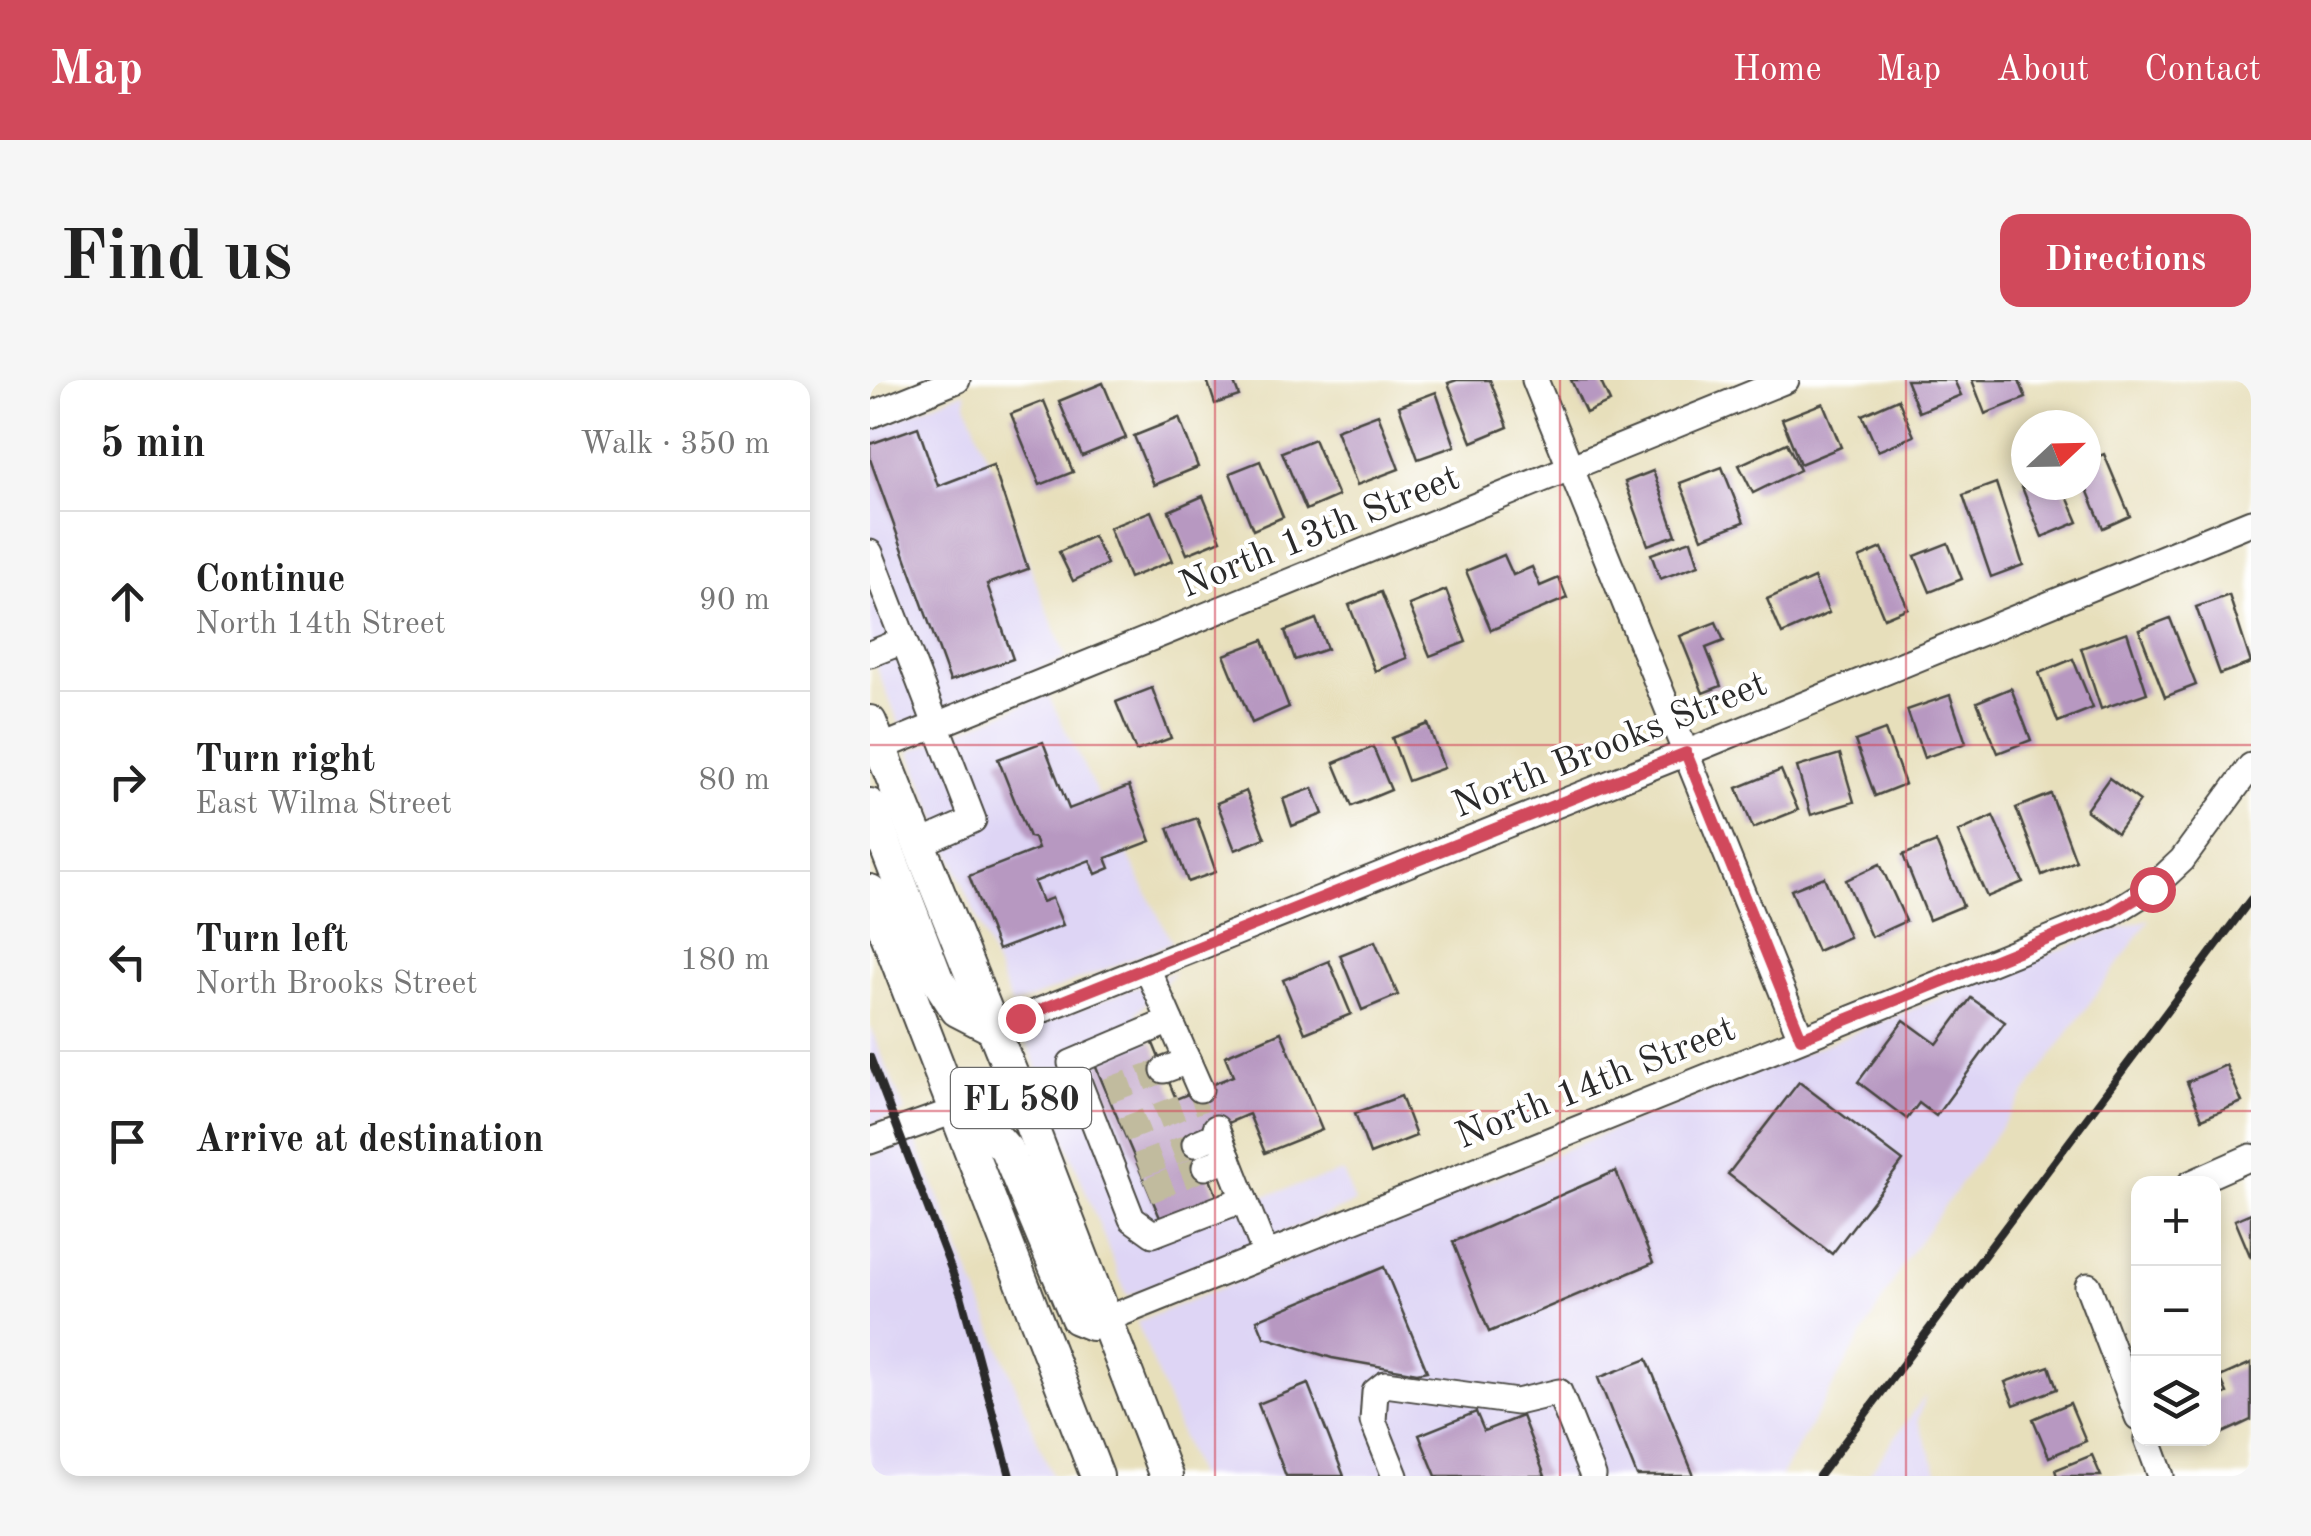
<!DOCTYPE html>
<meta charset="utf-8">
<style>
:root{--surface:#fff;--page:#f6f6f6;--text:#222;--muted:#767676;--line:#e0e0e0;--accent:#d1495b}
body{margin:0;font-family:"Old Standard TT",serif;background:var(--page);color:var(--text)}
.controls{position:absolute;right:30px;bottom:30px;display:grid;overflow:hidden;border-radius:20px;box-shadow:0 5px 15px #0003}
.controls button{width:90px;height:90px;display:grid;place-items:center;padding:0;border:0;border-bottom:2px solid var(--line);background:var(--surface);color:var(--text);font:50px sans-serif}
.compass{position:absolute;left:1141px;top:30px;width:90px;height:90px;border-radius:50%;background:var(--surface);box-shadow:0 5px 15px #0003;rotate:68deg}
.stop{position:absolute;width:30px;height:30px;margin:-22px;border:8px solid #d1495b;border-radius:50%;background:#fff}
.stop.end{background:#d1495b;border-color:#fff;box-shadow:0 2px 10px #0008}
.list{margin:0;padding:0;list-style:none}
h2{display:flex;justify-content:space-between;align-items:center;height:130px;margin:0;padding:0 40px;font-size:42px}
h2 small{font-size:32px;font-weight:400;color:var(--muted)}
.list li{display:grid;grid-template-columns:65px 1fr auto;gap:30px;align-items:center;box-sizing:border-box;height:180px;padding:0 40px;border-top:2px solid var(--line)}
.list b{display:block;font-size:38px;white-space:nowrap}
.list p{margin:0;font-size:32px;white-space:nowrap;color:var(--muted)}
.list em{font-size:32px;font-style:normal;color:var(--muted)}
.icon{flex:none;width:55px;height:55px;fill:none;stroke:currentColor;stroke-width:2;stroke-linecap:round;stroke-linejoin:round}
.map{position:relative;flex:none;width:1381px;height:1096px;overflow:hidden;border-radius:20px}
header{display:flex;align-items:center;gap:60px;box-sizing:border-box;height:140px;padding:0 50px;background:var(--accent);color:#fff}
header strong{font-size:48px}
nav{display:flex;gap:55px;margin-inline-start:auto;font-size:35px}
.intro{display:flex;align-items:center;justify-content:space-between;box-sizing:border-box;height:240px;padding:0 60px}
h1{margin:0;font-size:70px}
.button{padding:25px 45px;border-radius:20px;background:var(--accent);color:#fff;font-size:35px;font-weight:700}
main{display:flex;gap:60px;padding:0 60px}
aside{flex:1;background:var(--surface);border-radius:20px;box-shadow:0 5px 15px #0003}
.map>svg:first-child{display:block}
.built{fill:#ded5f5}
.building{fill:#b798c1}
.lines{fill:none;stroke-linecap:round;stroke-linejoin:round}
.minor-tunnel{stroke:#c1bb9e;stroke-width:25;stroke-dasharray:25 12;stroke-linecap:butt}
.minor-casing{stroke:#474641;stroke-width:29}
.major-casing{stroke:#474641;stroke-width:36}
.minor{stroke:#fff;stroke-width:25}
.major{stroke:#fff;stroke-width:32}
.rail{stroke:#2b2b2b;stroke-width:8}
.route{stroke:#d1495b;stroke-width:12}
.grid{fill:none;stroke:#d1495b;stroke-width:2.5;stroke-opacity:0.55}
.labels{text-anchor:middle;stroke-width:8;stroke-linejoin:round;paint-order:stroke}
.shield{fill:#fff;stroke:#6b6b6b;stroke-width:2.5}
.shield-label{font-size:35px;font-weight:bold;fill:#2b2b2b}
.street-label{font-size:38px;fill:#2b2b2b;stroke:#fff}
</style>
<header>
<strong>Map</strong>
<nav><a>Home</a><a>Map</a><a>About</a><a>Contact</a></nav>
</header>
<div class="intro"><h1>Find us</h1><a class="button">Directions</a></div>
<main>
<aside>
<h2>5 min<small>Walk · 350 m</small></h2>
<ul class="list">
<li><svg class="icon" aria-label="ahead" viewBox="0 0 24 24"><path d="M12 20V5M6 11l6-6 6 6"/></svg><div><b>Continue</b><p>North 14th Street</p></div><em>90 m</em></li>
<li><svg class="icon" aria-label="right" viewBox="0 0 24 24"><path d="M7 20v-9h11M14 6l5 5-5 5"/></svg><div><b>Turn right</b><p>East Wilma Street</p></div><em>80 m</em></li>
<li><svg class="icon" aria-label="left" viewBox="0 0 24 24"><path d="M17 20v-9H6M10 6l-5 5 5 5"/></svg><div><b>Turn left</b><p>North Brooks Street</p></div><em>180 m</em></li>
<li><svg class="icon" aria-label="arrive" viewBox="0 0 24 24"><path d="M6 21V4h12l-3 4 3 4H6"/></svg><div><b>Arrive at destination</b></div></li>
</ul>
</aside>
<div class="map">
<svg width="1381" height="1096" viewBox="0 0 1381 1096">
<rect width="100%" height="100%" fill="#fff"/>
<filter id="ink" filterUnits="userSpaceOnUse"><feTurbulence type="fractalNoise" baseFrequency=".01" numOctaves="2"/><feDisplacementMap in="SourceGraphic" scale="20" xChannelSelector="R" yChannelSelector="G"/><feConvolveMatrix kernelMatrix="1 2 1 2 8 2 1 2 1" color-interpolation-filters="sRGB"/></filter>
<filter id="wash" filterUnits="userSpaceOnUse"><feTurbulence type="fractalNoise" baseFrequency=".0048" numOctaves="4" result="noise"/><feDisplacementMap in="SourceGraphic" scale="40" xChannelSelector="R" yChannelSelector="G"/><feGaussianBlur stdDeviation="2.25" result="paint"/><feColorMatrix in="noise" values="0 0 0 0 0 0 0 0 0 0 0 0 0 0 0 0 0 1.4 0 .05"/><feComposite in="paint" operator="in"/></filter>
<g filter="url(#wash)">
<rect width="100%" height="100%" fill="#e7dfbb"/>
<g class="built">
<path d="M96,11v12l100,255 -166,67 -30,-74v-221z"/>
<path d="M178,315l124,248 -160,63 -102,-255z"/>
<path d="M1280,539l-245,342 -124,215h-584l-60,-154 952,-384z"/>
<path d="M306,591l-40,42 82,197 125,-38 12,31 -228,93 -104,-264z"/>
<path d="M0,646l35,86 -35,14z"/>
<path d="M45,758l137,338h-182v-319z"/>
<path d="M1056,1015l-8,25 21,56h-72z"/>
</g>
<g id="blocks">
<g class="building">
<path d="M337,0h26l6,16 -24,8z"/>
<path d="M587,0h33l18,47 -36,15 -24,-59z"/>
<path d="M701,0h29l10,22 -24,11z"/>
<path d="M1036,0h48l7,15 -42,17z"/>
<path d="M1102,0h47l7,18 -41,16z"/>
<path d="M233,3l23,55 -44,18 -23,-55z"/>
<path d="M566,12l19,54 -37,13 -19,-53z"/>
<path d="M1028,19l16,37 -36,15 -16,-36z"/>
<path d="M174,21l29,71 -33,13 -29,-71z"/>
<path d="M953,23l18,44 -41,17 -18,-45z"/>
<path d="M508,34l21,55 -42,16 -21,-55z"/>
<path d="M309,38l19,49 -44,18 -20,-49z"/>
<path d="M48,47l20,59 55,-21 35,104 -41,15 26,75 -63,22 -80,-222v-15z"/>
<path d="M444,59l24,57 -32,14 -24,-58z"/>
<path d="M917,63l13,27 -47,23 -14,-28z"/>
<path d="M1234,74l26,62 -27,12 -17,-41v-26z"/>
<path d="M390,81l23,56 -30,13 -23,-57z"/>
<path d="M852,87l22,55 -42,16 -22,-55z"/>
<path d="M783,91l23,64 -28,10 -23,-63z"/>
<path d="M1126,103l27,82 -32,12 -28,-82z"/>
<path d="M1156,103l36,2 16,37 -36,15 -21,-52z"/>
<path d="M333,116l18,44 -34,14 -18,-43z"/>
<path d="M281,131l21,50 -43,17 -20,-50z"/>
<path d="M223,156l14,28 -34,17 -14,-29z"/>
<path d="M821,160l8,25 -39,14 -9,-25z"/>
<path d="M1078,163l14,36 -32,13 -15,-36z"/>
<path d="M1012,168l26,60 -24,10 -25,-60z"/>
<path d="M634,175l9,20 19,-8 8,19 19,-8 8,20 -76,32 -25,-59z"/>
<path d="M944,198l15,35 -47,21 -15,-35z"/>
<path d="M576,210l20,52 -36,14 -21,-51z"/>
<path d="M511,212l26,66 -32,13 -26,-66z"/>
<path d="M1359,215l22,68 -31,11 -24,-67z"/>
<path d="M1300,238l26,67 -31,12 -26,-67z"/>
<path d="M446,239l11,30 -32,11 -10,-29z"/>
<path d="M846,242l8,19 -18,7 15,38 -18,7 -23,-57z"/>
<path d="M1257,252l20,61 -46,16 -20,-61z"/>
<path d="M393,260l26,67 -37,16 -28,-68z"/>
<path d="M1203,279l20,49 -35,14 -19,-49z"/>
<path d="M282,308l19,50 -35,13 -20,-49z"/>
<path d="M1141,308l20,52 -33,13 -21,-51z"/>
<path d="M1080,315l16,48 -42,15 -17,-48z"/>
<path d="M558,344l16,44 -36,13 -16,-43z"/>
<path d="M1015,350l20,54 -30,12 -20,-55z"/>
<path d="M173,362l26,67 60,-23 22,55 -45,17 4,10 -14,6 -6,-14 -56,22 8,20 10,-4 11,27 -65,25 -29,-74 69,-27 -4,-11 -5,-1 -31,-78z"/>
<path d="M503,367l18,43 -39,16 -18,-43z"/>
<path d="M970,374l14,48 -43,13 -14,-48z"/>
<path d="M911,390l17,40 -45,18 -16,-40z"/>
<path d="M1239,398l31,23 -23,32 -31,-23z"/>
<path d="M443,408l10,26 -31,12 -9,-27z"/>
<path d="M376,411l19,47 -30,12 -18,-47z"/>
<path d="M1181,414l25,67 -34,14 -26,-67z"/>
<path d="M1123,436l30,66 -36,15 -29,-65z"/>
<path d="M327,438l19,54 -28,10 -20,-54z"/>
<path d="M1066,462l27,64 -34,14 -26,-65z"/>
<path d="M1010,484l26,57 -35,16 -25,-57z"/>
<path d="M954,497l25,60 -32,14 -26,-61z"/>
<path d="M505,561l23,54 -36,15 -22,-55z"/>
<path d="M459,581l22,53 -46,19 -22,-53z"/>
<path d="M1101,618l34,24 -69,94 -17,-13 -12,16 -49,-37 46,-62 33,24z"/>
<path d="M411,652l41,98 -57,23 -16,-39 -56,24 24,58 -56,24 -66,-155 57,-24 24,58 57,-23 -8,-20z"/>
<path d="M1356,685l16,37 -40,17 -15,-37z"/>
<path d="M929,702l104,79 -71,93 -104,-80z"/>
<path d="M531,716l15,40 -46,18 -15,-41z"/>
<path d="M746,791l37,92 -164,69 -36,-90z"/>
<path d="M1381,833v45l-16,-38z"/>
<path d="M514,887l43,104 -10,2 -85,-15 -68,-21 -7,-17z"/>
<path d="M777,979l47,117h-57l-39,-98z"/>
<path d="M1381,983v57l-30,14 -7,-17v-18l13,-6 -7,-16z"/>
<path d="M1179,986l8,23 -43,16 -9,-23z"/>
<path d="M438,1004l36,92h-58l-28,-72z"/>
<path d="M1200,1023l16,38 -37,16 -16,-38z"/>
<path d="M606,1032l8,19 38,-15 23,60h-109l-17,-41z"/>
<path d="M1222,1075l9,21h-44l-2,-6z"/>
</g>
</g>
</g>
<g filter="url(#ink)">
<use href="#blocks" fill-opacity="0" stroke="#474641" stroke-width="2.5"/>
<g class="lines">
<g class="minor-tunnel">
<path d="M237,711l57,-21"/>
<path d="M253,750l81,-32"/>
<path d="M268,786l57,-22"/>
<path d="M278,811l57,-24"/>
</g>
<g class="minor-casing">
<g id="minor">
<path d="M665,0l266,658"/>
<path d="M0,35l87,-35"/>
<path d="M0,173l103,267 -54,24"/>
<path d="M0,274l33,-13"/>
<path d="M10,368l906,-368"/>
<path d="M277,588l53,121"/>
<path d="M300,641l-99,42 61,156 21,15 91,-35"/>
<path d="M124,649l692,-276 565,-231"/>
<path d="M294,690l24,-9"/>
<path d="M346,748l50,127"/>
<path d="M0,761l87,-31"/>
<path d="M325,764l23,-10"/>
<path d="M335,787l23,-9"/>
<path d="M1320,804l61,-27"/>
<path d="M1218,906l50,131"/>
<path d="M237,939l1004,-405 40,-25 31,-29 69,-94"/>
<path d="M1277,1058l14,38"/>
<path d="M525,1096l-22,-55 2,-29 10,-8 132,18 42,-10 34,84"/>
</g>
</g>
<g class="major-casing">
<g id="major">
<path d="M0,342l141,351 155,403"/>
<path d="M0,425l67,174 20,31 37,19"/>
<path d="M0,511l227,585"/>
<path d="M87,730l27,14 22,25 71,169 15,6 15,-5"/>
</g>
</g>
<use href="#minor" class="minor"/>
<use href="#major" class="major"/>
<g class="rail">
<path d="M0,677l91,238 49,181"/>
<path d="M949,1096l432,-577"/>
</g>
</g>
</g>
<g class="lines" filter="url(#ink)">
<path class="route" d="M150,638l666,-265 115,285 309,-124 42,-25"/>
</g>
<path class="grid" d="M345,0v1096M690,0v1096M1036,0v1096M0,365h1381M0,731h1381"/>
<g class="labels">
<rect class="shield" x="81" y="688" width="140" height="60" rx="8"/>
<g class="shield-label">
<text x="151" y="730">FL 580</text>
</g>
<g class="street-label">
<text transform="translate(449 150) rotate(-22)" y="13">North 13th Street</text>
<text transform="translate(739 363) rotate(-22)" y="13">North Brooks Street</text>
<text transform="translate(725 701) rotate(-22)" y="13">North 14th Street</text>
</g>
</g>
</svg>
<div class="controls">
<button>+</button>
<button>−</button>
<button><svg class="icon" aria-label="layers" viewBox="0 0 24 24"><path d="M12 4l9 5-9 5-9-5zM3 14l9 5 9-5"/></svg></button>
</div>
<svg class="compass" viewBox="-18 -18 36 36"><path d="M0-13l5 13h-10z" fill="#e53935"/><path d="M0 13l5-13h-10z" fill="#767676"/></svg>
<div class="stop" style="left:1282px;top:509px"></div>
<div class="stop end" style="left:150px;top:638px"></div>
</div>
</main>
